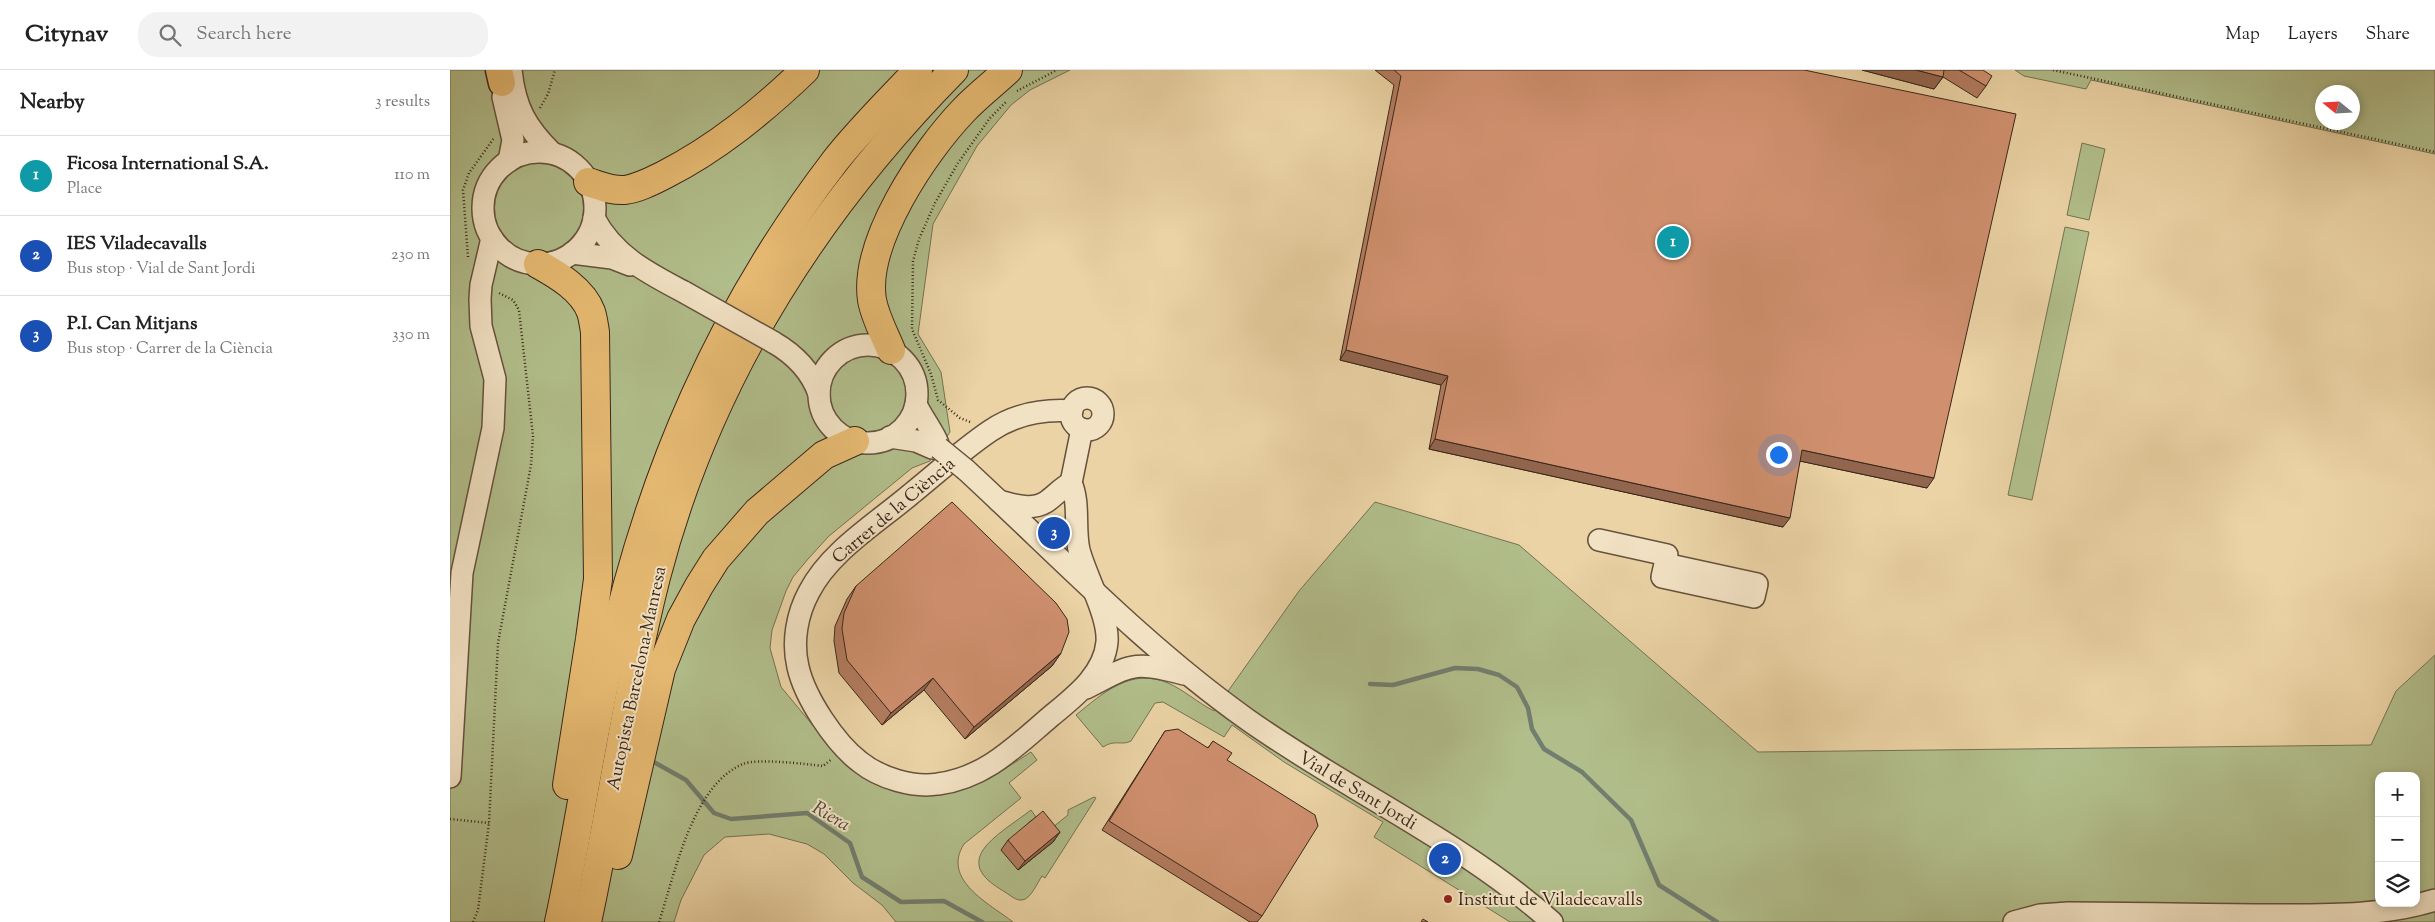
<!DOCTYPE html>
<meta charset="utf-8">
<style>
:root{--surface:#fff;--page:#f2f2f2;--text:#222;--muted:#767676;--line:#e0e0e0;--accent:#0b8043}
body{margin:0;font-family:"Sorts Mill Goudy",serif;background:var(--page);color:var(--text)}
.controls{position:absolute;right:15px;bottom:15px;display:grid;overflow:hidden;border-radius:10px;box-shadow:0 2px 8px #0003}
.controls button{width:45px;height:45px;display:grid;place-items:center;padding:0;border:0;border-bottom:1px solid var(--line);background:var(--surface);color:var(--text);font:25px sans-serif}
.compass{position:absolute;left:1865px;top:15px;width:45px;height:45px;border-radius:50%;background:var(--surface);box-shadow:0 2px 8px #0003;rotate:288deg}
.you{position:absolute;left:1328px;top:384px;width:18px;height:18px;margin:-12px;border:4px solid #fff;border-radius:50%;background:#1a73e8;box-shadow:0 0 0 8px #1a73e833}
.badge{display:grid;place-items:center;width:32px;height:32px;border-radius:50%;background:var(--accent);color:#fff;font-size:16px;font-weight:700}
.pin{position:absolute;translate:-50% -50%;border:2px solid #fff;box-shadow:0 1px 5px #0006}
.list{margin:0;padding:0;list-style:none}
h2{display:flex;justify-content:space-between;align-items:center;height:65px;margin:0;padding:0 20px;font-size:21px}
h2 small{font-size:16px;font-weight:400;color:var(--muted)}
.list li{display:grid;grid-template-columns:32px 1fr auto;gap:15px;align-items:center;box-sizing:border-box;height:80px;padding:0 20px;border-top:1px solid var(--line)}
.list b{display:block;font-size:19px;white-space:nowrap}
.list p{margin:0;font-size:16px;white-space:nowrap;color:var(--muted)}
.list em{font-size:16px;font-style:normal;color:var(--muted)}
.icon{flex:none;width:28px;height:28px;fill:none;stroke:currentColor;stroke-width:2;stroke-linecap:round;stroke-linejoin:round}
.map{position:relative;flex:none;width:1985px;height:852px;overflow:hidden}
header{display:flex;align-items:center;gap:30px;box-sizing:border-box;height:70px;padding:0 25px;background:var(--surface);border-bottom:1px solid var(--line)}
header strong{font-size:24px}
nav{display:flex;gap:28px;margin-inline-start:auto;font-size:18px}
.search{width:350px;height:45px;background:var(--page);display:flex;align-items:center;gap:12px;box-sizing:border-box;padding:0 18px;border-radius:20px;color:var(--muted);font-size:19px}
main{display:flex}
aside{flex:1;background:var(--surface)}
.map>svg:first-child{display:block}
.green{fill:#b1be8b;stroke:#757252;fill-rule:evenodd}
.lines{fill:none;stroke-linecap:round;stroke-linejoin:round}
.stream{stroke:#727e6e;stroke-width:4.5}
.minor-casing{stroke:#66523d;stroke-width:24}
.major-casing{stroke:#39271a;stroke-width:29}
.highway-casing{stroke:#39271a;stroke-width:30}
.path{stroke:#39271a;stroke-width:2.5;stroke-dasharray:1 2.5;stroke-linecap:butt}
.minor{stroke:#f2e2c4;stroke-width:21}
.major{stroke:#e6ba72;stroke-width:26}
.highway{stroke:#e6ba72;stroke-width:28}
.minor-bridge-casing{stroke:#66523d;stroke-width:24;stroke-linecap:butt}
.minor-bridge{stroke:#f2e2c4;stroke-width:21}
.wall{fill:#b37c5f;stroke:#39271a}
.shaded-wall{fill:#92654e;stroke:#39271a}
.building{fill:#d0906f;stroke:#39271a}
.poi-dot{fill:#8f2418;stroke:#f2e2c4;stroke-width:2}
.labels{text-anchor:middle;stroke-width:4;stroke-linejoin:round;paint-order:stroke}
.street-label{font-size:18px;fill:#39271a;stroke:#f2e2c4}
.poi-label{font-size:18px;fill:#39271a;stroke:#f2e2c4;text-anchor:start}
.water-label{font-size:19px;font-style:italic;fill:#514b3d;stroke:#f2e2c4}
</style>
<header>
<strong>Citynav</strong>
<div class="search"><svg class="icon" aria-label="search" viewBox="0 0 24 24"><circle cx="10" cy="10" r="6"/><path d="M15 15l6 6"/></svg>Search here</div>
<nav><a>Map</a><a>Layers</a><a>Share</a></nav>
</header>
<main>
<aside>
<h2>Nearby<small>3 results</small></h2>
<ul class="list">
<li><span class="badge" style="background:#0f9aa8">1</span><div><b>Ficosa International S.A.</b><p>Place</p></div><em>110 m</em></li>
<li><span class="badge" style="background:#1a4fb4">2</span><div><b>IES Viladecavalls</b><p>Bus stop · Vial de Sant Jordi</p></div><em>230 m</em></li>
<li><span class="badge" style="background:#1a4fb4">3</span><div><b>P.I. Can Mitjans</b><p>Bus stop · Carrer de la Ciència</p></div><em>330 m</em></li>
</ul>
</aside>
<div class="map">
<svg width="1985" height="852" viewBox="0 0 1985 852">
<rect width="100%" height="100%" fill="#ebd3a5"/>
<filter id="stains"><feTurbulence type="fractalNoise" baseFrequency=".004" numOctaves="4"/><feColorMatrix values="0 0 0 0 .2 0 0 0 0 .09 0 0 0 0 .02 0 0 0 .5 -.17"/></filter>
<radialGradient id="worn" r=".72"><stop offset=".6" stop-color="#630" stop-opacity="0"/><stop offset="1" stop-color="#630" stop-opacity=".3"/></radialGradient>
<g class="green">
<path d="M0,0h620l-40,20 -19,15 -34,41 -44,78 -15,110 23,38 9,60 -20,29 -18,7 -83,68 -21,23 -15,18 -7,14 -14,39 -2,18 11,39 49,59 123,46 36,-13 42,-27 6,8 -28,23 12,15 -57,46c-23,36 26,60 49,78h-117l-14,-17 -29,-22 -29,-29 -17,-10 -38,-10 -44,3 -21,18 -23,45 -7,22h-224z"/>
<path d="M1565,0h420v84l-344,-74 -5,9 -62,-13zM1872,22h30v30h-30z"/>
<path d="M1632,73l23,6 -16,71 -22,-5z"/>
<path d="M1615,157l24,5 -57,268 -24,-5z"/>
<path d="M925,432l144,43 239,207 613,-7 25,-54 39,-36v267h-925l-136,-85 9,-15 -99,-60 -52,-37 -8,12 -61,-35 -8,1 -24,38c-9,5 -16,-2 -28,6l-27,-32c27,-22 55,-48 92,-32 16,7 30,20 46,28l85,-120zM1929,706h37v127h-37z"/>
<path d="M644,727l2,1 -51,80 -3,-2c-5,7 -11,23 -20,24 -6,1 -12,-5 -17,-8 -15,-9 -35,-22 -22,-42 9,-14 34,-29 48,-40l5,7 -8,6 2,3 -12,44 37,-30 -7,-9 20,-16v-5z"/>
</g>
<g class="lines">
<g class="stream">
<path d="M920,614l23,1 62,-17 23,1 21,6 18,12 11,21 4,21 12,20 38,23 49,48 28,65 58,37"/>
<path d="M202,691l34,19 28,33 17,6 76,-6 43,30 12,34 39,25 43,-1 38,21"/>
</g>
<g class="minor-casing">
<g id="minor">
<path d="M61,0c4,38 15,57 41,83"/>
<path d="M53,27l10,43 -4,21"/>
<circle cx="89" cy="138" r="56"/>
<path d="M144,148c20,38 54,55 90,74"/>
<path d="M122,183l40,5 18,7"/>
<path d="M323,272c21,12 38,29 46,52"/>
<circle cx="418" cy="324" r="49"/>
<circle cx="637" cy="344" r="16"/>
<path d="M440,367l26,4 16,7h7c-1,-10 -18,-32 -23,-44"/>
<path d="M516,400c92,85 179,177 282,250 99,70 213,121 304,202"/>
<path d="M621,413c9,20 3,45 8,67 7,27 30,66 28,92 -3,33 -33,55 -57,75 -34,29 -65,61 -112,67 -25,4 -58,-6 -78,-22 -25,-19 -55,-64 -62,-95 -6,-25 -1,-53 11,-75 21,-41 68,-69 102,-98 26,-21 51,-44 79,-63 25,-17 52,-22 82,-20"/>
<path d="M621,413l11,-54"/>
<path d="M549,431c15,4 32,10 47,1 9,-6 15,-14 25,-19"/>
<path d="M1149,470l68,15 -5,22 92,20 3,-13 -92,-20"/>
<path d="M636,618c46,-23 45,-28 98,-14"/>
<path d="M0,707l12,-204 31,-145 2,-49 -14,-53 -1,-27 1,-14 11,-47"/>
<path d="M1564,852l26,-7 28,-2c69,0 139,2 209,2 52,0 107,1 158,-15"/>
</g>
</g>
<g class="major-casing">
<path id="major" d="M49,0l3,13"/>
</g>
<g class="highway-casing">
<g id="highway">
<path d="M138,112c13,4 24,9 37,8 14,-2 27,-9 39,-15 53,-27 98,-64 141,-105"/>
<path d="M88,194c20,11 45,26 53,48 2,6 3,14 4,20l3,247 -8,60 -23,146"/>
<path d="M441,280c-7,-17 -16,-33 -19,-50 -9,-58 52,-148 91,-189 13,-14 30,-27 45,-41"/>
<path d="M168,785l43,-186 20,-50 18,-33 17,-27 41,-47 67,-57 31,-14"/>
<path d="M109,852c19,-88 31,-177 51,-265 40,-183 111,-347 225,-496 25,-32 55,-61 83,-91"/>
<path d="M137,852c25,-115 40,-231 69,-345 51,-196 157,-364 298,-507"/>
</g>
</g>
<g class="path">
<path d="M1603,0l382,82"/>
<path d="M567,21l40,-21"/>
<path d="M90,38l8,-14 7,-24"/>
<path d="M18,187l-5,-67 6,-17 25,-35"/>
<path d="M520,352l-10,-4 -22,-18 -7,-26 -19,-45 1,-68 6,-22 16,-36 23,-40 32,-45 16,-16"/>
<path d="M0,749l39,4"/>
<path d="M23,852l5,-12 11,-87 9,-180 33,-178 2,-29 -14,-126 -6,-10 -16,-8"/>
<path d="M209,852c16,-48 33,-137 84,-158 14,-6 62,0 80,2l9,-7"/>
</g>
<use href="#minor" class="minor"/>
<use href="#major" class="major"/>
<use href="#highway" class="highway"/>
<g class="minor-bridge-casing">
<g id="minor-bridge">
<path d="M234,222l89,50"/>
<path d="M489,378l27,22"/>
</g>
</g>
<use href="#minor-bridge" class="minor-bridge"/>
</g>
<g class="wall">
<path d="M925,0h429l123,418 -127,-27 -17,66 -354,-78 12,-64 -101,-25 54,-275z"/>
<path d="M1412,0h121l3,16 -9,12 -34,-21 -9,12z"/>
<path d="M406,516l205,67 -9,13 -87,73 -41,-49 -42,35 -43,-52 -5,-32 1,-15 12,-27z"/>
<path d="M715,661l43,17 5,-7 14,19 35,156 -5,6h-7l-148,-92z"/>
<path d="M610,762l-7,10 -35,28 -17,-20 7,-10z"/>
</g>
<g class="shaded-wall">
<path d="M1412,0h54l27,7 -9,12z"/>
<path d="M896,280l102,26 -7,9 -101,-25z"/>
<path d="M985,369l355,79 -7,9 -354,-78z"/>
<path d="M1352,380l132,28 -7,10 -132,-28z"/>
<path d="M611,583l-9,13 -87,73 9,-12z"/>
<path d="M483,608l-9,12 -42,35 9,-12z"/>
<path d="M610,762l-7,10 -35,28 7,-9z"/>
</g>
<g class="building">
<path d="M944,0h410l212,44 -82,364 -132,-28 -12,68 -355,-79 13,-63 -102,-26 55,-274z"/>
<path d="M1466,0h28l-1,7z"/>
<path d="M1509,0h24l9,6 -6,10z"/>
<path d="M502,432l104,101 11,16 2,13 -8,21 -87,74 -41,-49 -42,35 -44,-53 -5,-31 2,-16 12,-27z"/>
<path d="M728,659l30,19 5,-7 19,12 -5,7 88,55 3,11 -56,90 -153,-95 56,-90z"/>
<path d="M593,741l17,21 -35,29 -17,-21z"/>
<path d="M973,849l5,3h-7z"/>
</g>
<circle class="poi-dot" cx="998" cy="829" r="5"/>
<g class="labels">
<g class="street-label">
<text transform="translate(443 440) rotate(-40)" y="6">Carrer de la Ciència</text>
<text transform="translate(186 608) rotate(-78)" y="6">Autopista Barcelona-Manresa</text>
<text transform="translate(908 720) rotate(31)" y="6">Vial de Sant Jordi</text>
</g>
<g class="poi-label">
<text x="1008" y="835">Institut de Viladecavalls</text>
</g>
<g class="water-label">
<text transform="translate(382 745) rotate(30)" y="7">Riera</text>
</g>
</g>
<rect width="100%" height="100%" filter="url(#stains)"/>
<rect width="100%" height="100%" fill="url(#worn)"/>
</svg>
<div class="controls">
<button>+</button>
<button>−</button>
<button><svg class="icon" aria-label="layers" viewBox="0 0 24 24"><path d="M12 4l9 5-9 5-9-5zM3 14l9 5 9-5"/></svg></button>
</div>
<svg class="compass" viewBox="-18 -18 36 36"><path d="M0-13l5 13h-10z" fill="#e53935"/><path d="M0 13l5-13h-10z" fill="#767676"/></svg>
<div class="you"></div>
<div class="pin badge" style="left:1223px;top:172px;background:#0f9aa8">1</div>
<div class="pin badge" style="left:995px;top:789px;background:#1a4fb4">2</div>
<div class="pin badge" style="left:604px;top:463px;background:#1a4fb4">3</div>
</div>
</main>
